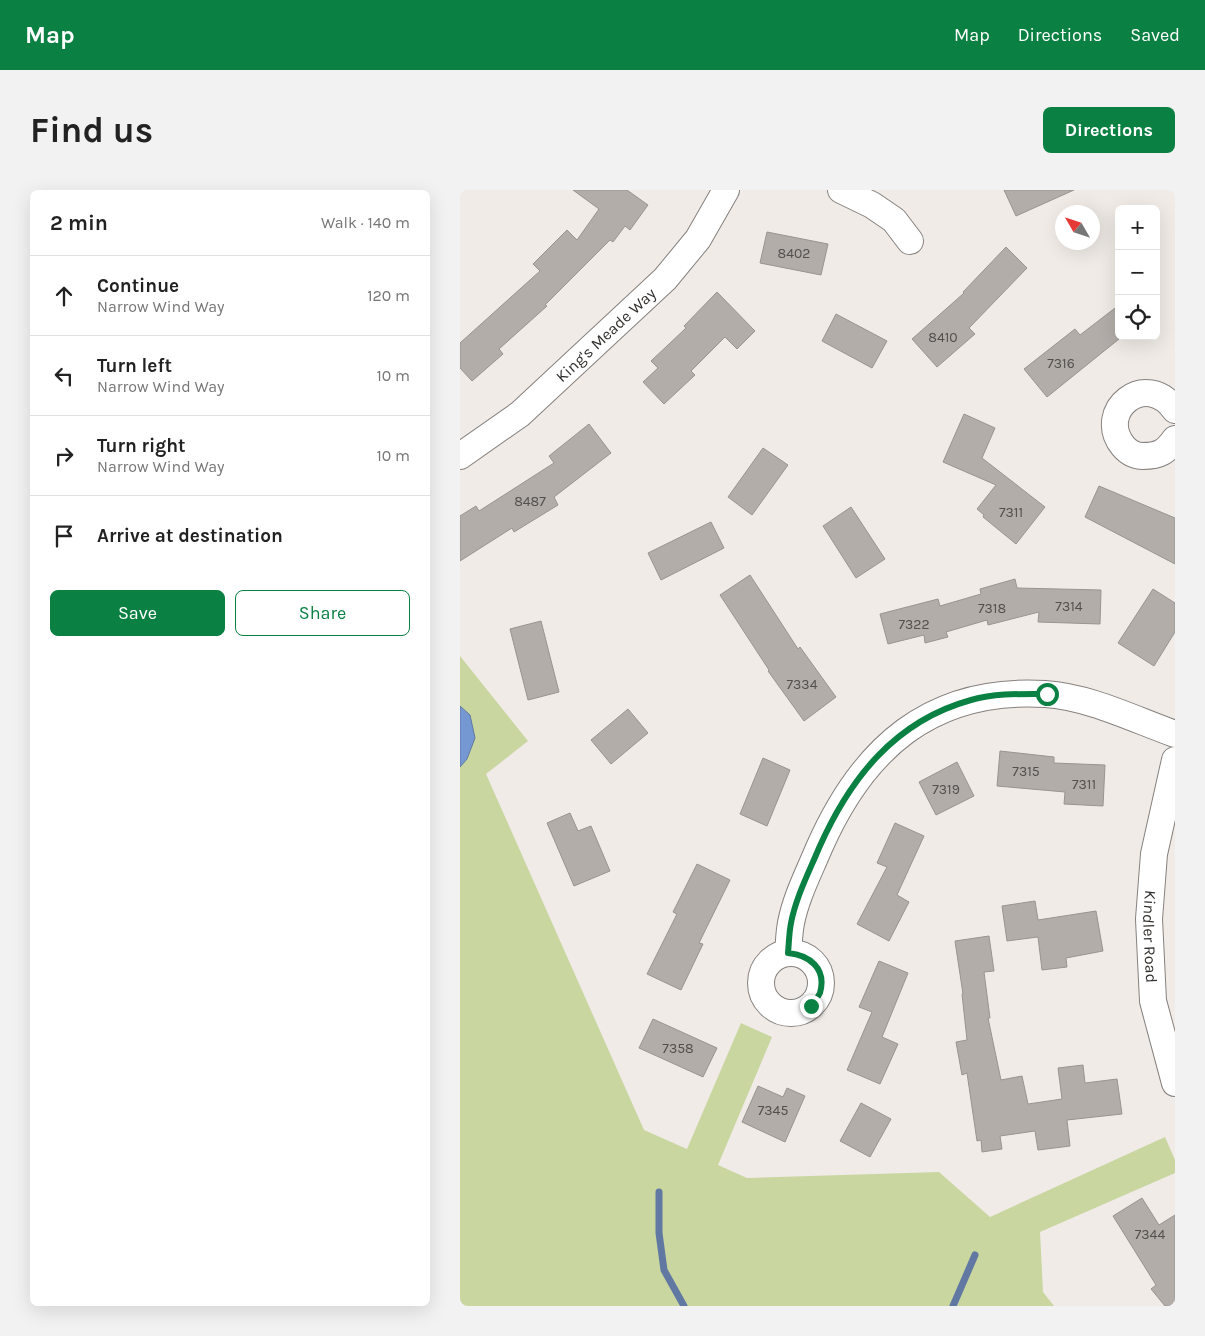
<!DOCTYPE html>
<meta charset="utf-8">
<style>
:root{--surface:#fff;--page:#f2f2f2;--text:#222;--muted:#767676;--line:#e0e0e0;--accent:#0b8043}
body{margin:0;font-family:Karla,sans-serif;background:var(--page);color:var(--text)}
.controls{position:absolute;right:15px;top:15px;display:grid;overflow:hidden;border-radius:8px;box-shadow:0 5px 20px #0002}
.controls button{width:45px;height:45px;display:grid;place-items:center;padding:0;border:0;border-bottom:1px solid var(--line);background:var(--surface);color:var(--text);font:25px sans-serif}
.compass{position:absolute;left:595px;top:15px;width:45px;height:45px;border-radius:50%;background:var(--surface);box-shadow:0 5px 20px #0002;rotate:309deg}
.stop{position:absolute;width:15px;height:15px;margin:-11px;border:4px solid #0b8043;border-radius:50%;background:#fff}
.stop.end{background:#0b8043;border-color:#fff;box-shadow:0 1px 5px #0008}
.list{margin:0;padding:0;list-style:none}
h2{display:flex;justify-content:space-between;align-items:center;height:65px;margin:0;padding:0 20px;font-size:21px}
h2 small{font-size:16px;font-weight:400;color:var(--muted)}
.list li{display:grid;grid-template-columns:32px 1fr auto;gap:15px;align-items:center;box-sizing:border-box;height:80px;padding:0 20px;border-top:1px solid var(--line)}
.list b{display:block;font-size:19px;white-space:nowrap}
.list p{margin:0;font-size:16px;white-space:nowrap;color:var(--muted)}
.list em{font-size:16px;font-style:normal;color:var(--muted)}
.actions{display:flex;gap:10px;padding:15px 20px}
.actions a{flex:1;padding:11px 0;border:1px solid var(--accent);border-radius:8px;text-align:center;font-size:18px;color:var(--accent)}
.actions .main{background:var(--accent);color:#fff}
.icon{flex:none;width:28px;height:28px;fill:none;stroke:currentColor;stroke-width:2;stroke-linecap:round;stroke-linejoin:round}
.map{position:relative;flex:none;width:715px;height:1116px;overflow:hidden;border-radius:8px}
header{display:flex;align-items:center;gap:30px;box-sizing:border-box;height:70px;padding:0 25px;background:var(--accent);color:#fff}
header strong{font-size:24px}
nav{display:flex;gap:28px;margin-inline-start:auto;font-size:18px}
.intro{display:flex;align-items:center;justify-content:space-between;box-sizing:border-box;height:120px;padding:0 30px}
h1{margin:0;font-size:35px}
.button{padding:12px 22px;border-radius:8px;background:var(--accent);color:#fff;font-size:18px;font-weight:700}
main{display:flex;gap:30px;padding:0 30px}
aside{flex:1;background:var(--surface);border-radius:8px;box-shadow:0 5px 20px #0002}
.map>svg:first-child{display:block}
.green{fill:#c9d6a0}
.water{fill:#7598d3;stroke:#6179a2}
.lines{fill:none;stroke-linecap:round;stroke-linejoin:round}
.stream{stroke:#6179a2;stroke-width:7}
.building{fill:#b2ada9;stroke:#999490}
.minor-casing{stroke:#86817e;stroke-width:28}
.minor{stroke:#fff;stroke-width:26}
.route{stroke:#0b8043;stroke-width:6}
.labels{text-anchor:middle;stroke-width:4;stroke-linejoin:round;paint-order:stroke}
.number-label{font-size:14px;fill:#524f4d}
.street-label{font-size:16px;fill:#32302e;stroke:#fdf8f4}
</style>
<header>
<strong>Map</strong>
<nav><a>Map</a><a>Directions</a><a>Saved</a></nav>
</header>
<div class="intro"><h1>Find us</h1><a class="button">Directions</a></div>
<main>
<aside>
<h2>2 min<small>Walk · 140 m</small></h2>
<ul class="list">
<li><svg class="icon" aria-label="ahead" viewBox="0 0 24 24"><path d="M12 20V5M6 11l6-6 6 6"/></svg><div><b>Continue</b><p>Narrow Wind Way</p></div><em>120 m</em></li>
<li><svg class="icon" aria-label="left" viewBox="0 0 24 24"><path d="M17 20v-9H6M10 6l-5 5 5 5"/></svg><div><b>Turn left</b><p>Narrow Wind Way</p></div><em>10 m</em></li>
<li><svg class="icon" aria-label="right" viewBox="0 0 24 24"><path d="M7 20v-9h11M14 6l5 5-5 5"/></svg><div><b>Turn right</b><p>Narrow Wind Way</p></div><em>10 m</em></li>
<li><svg class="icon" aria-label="arrive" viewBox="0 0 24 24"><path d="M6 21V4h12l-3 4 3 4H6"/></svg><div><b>Arrive at destination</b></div></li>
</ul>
<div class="actions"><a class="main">Save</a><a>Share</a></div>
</aside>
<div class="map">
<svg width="715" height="1116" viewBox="0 0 715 1116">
<rect width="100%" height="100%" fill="#f0ebe7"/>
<path class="green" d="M0,466l68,85 -42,33 158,356 43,19 54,-126 31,14 -54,128 29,13 192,-6 51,45 175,-80 10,23v13l-135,59 3,60 11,14h-594z"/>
<path class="water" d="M0,516l10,9 5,23 -8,21 -7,8z"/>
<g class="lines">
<g class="stream">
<path d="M199,1002v41l5,37 20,36"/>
<path d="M493,1116l22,-51"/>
</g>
</g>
<g class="building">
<path d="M113,0h54l21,15 -18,25 -5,-4 -12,16 -3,-2 -65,65 2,1 -48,43 4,5 -31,27 -12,-13v-25l80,-72 -7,-7 34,-34 10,10 22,-31z"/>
<path d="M544,0h70l-58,26z"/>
<path d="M307,42l61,12 -7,31 -61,-12z"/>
<path d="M546,57l21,21 -58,60 6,6 -38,33 -25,-28 52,-46 -1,-1z"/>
<path d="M257,102l38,39 -18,18 -12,-12 -34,34 4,4 -31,29 -21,-22 15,-14 -7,-7 35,-33 -2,-2z"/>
<path d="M659,115v34l-72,58 -23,-28 51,-40 5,6z"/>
<path d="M376,124l51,27 -15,27 -50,-27z"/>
<path d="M504,224l31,14 -13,30 63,49 -29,37 -33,-27 1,-2 -7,-6 19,-24 -53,-23z"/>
<path d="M129,234l22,29 -57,44 4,8 -44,27 -2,-4 -52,33v-45l16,-10 3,5 75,-48 -5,-7z"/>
<path d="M303,258l25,17 -36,50 -24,-18z"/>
<path d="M639,296l76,32v46l-90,-47z"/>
<path d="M391,317l34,52 -29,19 -33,-52z"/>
<path d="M251,332l13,26 -63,32 -13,-27z"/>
<path d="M290,385l48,74 2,-2 36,50 -32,24 -36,-50 1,-1 -49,-75z"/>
<path d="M555,389l2,9 84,2 -1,34 -62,-2 1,-10 -51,13 -1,-5 -41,12 2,5 -23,6 -1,-8 -36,9 -8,-30 58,-15 2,7 41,-12 -1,-5z"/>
<path d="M693,399l22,14v29l-21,34 -36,-23z"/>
<path d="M81,431l18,71 -31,8 -18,-71z"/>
<path d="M168,519l20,24 -37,31 -20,-24z"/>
<path d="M540,561l54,6v6l51,2 -2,41 -39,-2 1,-12 -68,-6z"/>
<path d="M303,568l27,12 -23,56 -27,-12z"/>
<path d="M497,572l17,34 -38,19 -17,-33z"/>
<path d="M110,623l8,18 13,-5 19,45 -36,15 -27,-63z"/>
<path d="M435,633l29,13 -27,59 12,7 -20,39 -32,-17 30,-57 -10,-4z"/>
<path d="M237,674l33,16 -31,63 4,1 -22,46 -34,-16 30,-60 -4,-2z"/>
<path d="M575,711l3,19 58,-9 7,40 -37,7 1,9 -25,3 -4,-33 -31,4 -5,-35z"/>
<path d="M529,746l5,35 -10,1 6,46h-2l13,62 21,-4 6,28 34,-5 -4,-31 25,-3 2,18 32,-4 5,35 -55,6 3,26 -32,4 -3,-19 -35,5 2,13 -20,3 -1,-12 -4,1 -10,-68 -5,2 -6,-33 11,-2 -5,-46h1l-8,-53z"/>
<path d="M419,771l29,12 -26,64 16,7 -18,40 -33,-14 25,-58 -13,-5z"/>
<path d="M193,829l64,29 -14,29 -64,-29z"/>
<path d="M298,896l25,11 4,-9 18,8 -20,46 -43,-20z"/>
<path d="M401,913l30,16 -21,38 -30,-16z"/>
<path d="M682,1008l17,27 16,-10v91h-10l-14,-17 5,-4 -43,-69z"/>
</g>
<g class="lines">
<g class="minor-casing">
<g id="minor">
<path d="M381,0l31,15 22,15 16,21"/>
<path d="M715,220c-29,-41 -80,1 -52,36 5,6 12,10 20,10 16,0 23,-4 32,-17"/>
<path id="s1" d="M0,266l60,-42 145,-135 33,-40 28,-49"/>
<path id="s2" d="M715,570l-21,94 -5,65 4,82 22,82"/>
<path d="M328,763c1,-10 1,-20 3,-30 5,-26 18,-51 28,-75 44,-100 112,-161 226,-154 45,3 88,25 130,40"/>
<circle cx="331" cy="793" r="30"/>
</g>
</g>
<use href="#minor" class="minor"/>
</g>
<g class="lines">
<path class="route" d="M351,816c3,-4 7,-9 9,-13 7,-25 -11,-38 -32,-40 1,-10 1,-20 3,-30 5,-26 18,-51 28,-75 31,-70 76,-127 152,-148 25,-7 51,-6 76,-6"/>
</g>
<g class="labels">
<g class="number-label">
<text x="334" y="68">8402</text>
<text x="483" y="152">8410</text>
<text x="601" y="178">7316</text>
<text x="70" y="316">8487</text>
<text x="551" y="327">7311</text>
<text x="609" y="421">7314</text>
<text x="532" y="423">7318</text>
<text x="454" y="439">7322</text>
<text x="342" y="499">7334</text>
<text x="566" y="586">7315</text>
<text x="624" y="599">7311</text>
<text x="486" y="604">7319</text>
<text x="218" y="863">7358</text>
<text x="313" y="925">7345</text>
<text x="690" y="1049">7344</text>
</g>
<g class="street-label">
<text dy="6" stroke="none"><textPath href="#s1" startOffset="190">King's Meade Way</textPath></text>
<text dy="6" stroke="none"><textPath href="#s2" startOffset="179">Kindler Road</textPath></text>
</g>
</g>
</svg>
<div class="controls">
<button>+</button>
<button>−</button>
<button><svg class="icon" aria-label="locate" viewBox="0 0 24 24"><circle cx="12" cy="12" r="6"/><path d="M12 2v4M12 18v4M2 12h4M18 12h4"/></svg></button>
</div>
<svg class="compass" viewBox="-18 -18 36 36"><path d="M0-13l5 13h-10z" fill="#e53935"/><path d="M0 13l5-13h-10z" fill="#767676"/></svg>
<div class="stop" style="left:587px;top:504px"></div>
<div class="stop end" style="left:351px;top:816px"></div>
</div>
</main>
